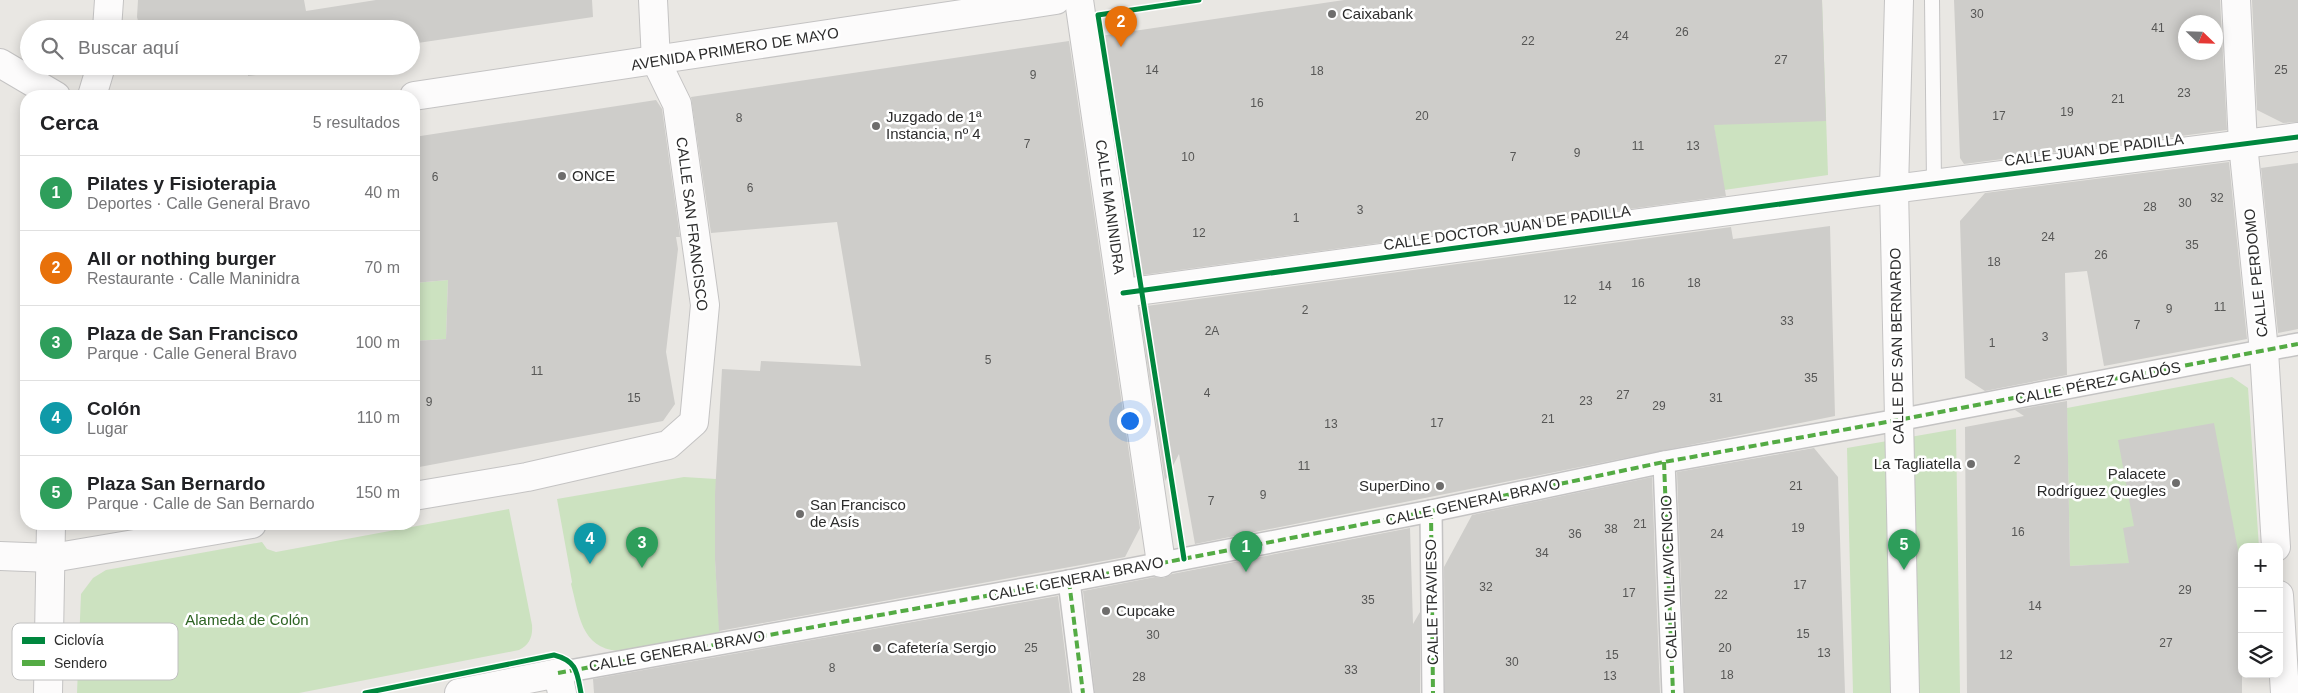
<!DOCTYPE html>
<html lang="es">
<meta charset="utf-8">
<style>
:root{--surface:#fff;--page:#f6f6f6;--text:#202124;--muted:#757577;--line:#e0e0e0;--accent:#0f766e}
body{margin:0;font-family:Helvetica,sans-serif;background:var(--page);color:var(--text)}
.controls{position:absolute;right:15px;bottom:15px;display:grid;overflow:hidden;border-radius:10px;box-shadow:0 2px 12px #0003}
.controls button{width:45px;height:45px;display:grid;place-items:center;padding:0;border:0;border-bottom:1px solid var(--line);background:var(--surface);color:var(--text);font:25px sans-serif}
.compass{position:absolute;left:2178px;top:15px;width:45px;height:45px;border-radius:50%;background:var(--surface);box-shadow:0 2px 12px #0003;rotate:113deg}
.you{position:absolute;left:1129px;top:420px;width:18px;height:18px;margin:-12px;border:4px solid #fff;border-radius:50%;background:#1a73e8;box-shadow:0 0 0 8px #1a73e833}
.badge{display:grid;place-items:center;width:32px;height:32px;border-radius:50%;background:var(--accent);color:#fff;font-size:16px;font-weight:700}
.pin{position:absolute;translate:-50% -41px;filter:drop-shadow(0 1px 2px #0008)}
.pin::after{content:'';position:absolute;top:26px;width:18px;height:15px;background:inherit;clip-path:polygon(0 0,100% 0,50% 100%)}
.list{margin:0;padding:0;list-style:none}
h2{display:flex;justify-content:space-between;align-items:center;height:65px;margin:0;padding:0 20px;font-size:21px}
h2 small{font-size:16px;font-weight:400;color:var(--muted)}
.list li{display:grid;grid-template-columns:32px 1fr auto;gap:15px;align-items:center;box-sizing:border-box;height:75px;padding:0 20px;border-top:1px solid var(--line)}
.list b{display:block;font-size:19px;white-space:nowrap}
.list p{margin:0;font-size:16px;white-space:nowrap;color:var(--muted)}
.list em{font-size:16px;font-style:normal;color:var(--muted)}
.icon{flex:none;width:28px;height:28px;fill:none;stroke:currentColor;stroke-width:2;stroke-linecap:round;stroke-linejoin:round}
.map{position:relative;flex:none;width:2298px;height:693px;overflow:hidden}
.search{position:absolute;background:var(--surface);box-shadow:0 2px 12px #0003;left:20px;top:20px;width:400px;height:55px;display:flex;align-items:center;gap:12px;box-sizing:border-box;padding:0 18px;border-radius:28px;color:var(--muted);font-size:19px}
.panel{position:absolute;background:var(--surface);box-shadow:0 2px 12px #0003;left:20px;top:90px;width:400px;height:440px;border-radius:20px}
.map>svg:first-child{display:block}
.green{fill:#cce2c0}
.building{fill:#cecdca;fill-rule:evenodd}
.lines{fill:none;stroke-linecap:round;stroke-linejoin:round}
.service-casing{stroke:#c4c3c3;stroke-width:16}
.pedestrian-casing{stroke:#c4c3c3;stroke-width:24}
.minor-casing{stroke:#c4c3c3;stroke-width:30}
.tertiary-casing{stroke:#c4c3c3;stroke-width:30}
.service{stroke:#fcfbfb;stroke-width:14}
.pedestrian{stroke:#fcfbfb;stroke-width:21}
.minor{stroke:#fcfbfb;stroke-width:28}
.tertiary{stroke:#fcfbfb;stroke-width:28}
.quiet{stroke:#54ab44;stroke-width:4;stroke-dasharray:8 4;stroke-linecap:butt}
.cycleway-casing{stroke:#fff;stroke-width:8}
.cycleway{stroke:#00873e;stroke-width:5}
.poi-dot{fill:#6e6d6c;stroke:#fff;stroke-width:2}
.labels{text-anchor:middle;stroke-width:5;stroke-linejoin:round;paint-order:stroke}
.number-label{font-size:12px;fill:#565655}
.poi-label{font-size:15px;fill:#2c2c2c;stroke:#fff;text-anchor:start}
.street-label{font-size:15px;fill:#2c2c2c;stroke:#fff}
.park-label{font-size:15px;fill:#2d6323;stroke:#fff}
.key{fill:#fff;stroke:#c0c0c0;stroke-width:1}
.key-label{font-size:14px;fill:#2c2c2c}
</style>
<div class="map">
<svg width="2298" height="693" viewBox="0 0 2298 693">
<rect width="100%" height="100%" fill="#e9e7e3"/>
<g class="green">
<path d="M1709,0h113l6,175 -104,15 -14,-88z"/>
<path d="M448,280l-2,59 -32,2v-58z"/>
<path d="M2232,377l16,11 11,159h-17v12l-172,7 -3,-158z"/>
<path d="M1956,429l4,264h-107l-6,-245z"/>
<path d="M684,477l32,2 -1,81 5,76 -102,15c-37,-3 -39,-37 -47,-67l1,-2 -15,-83z"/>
<path d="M509,509l23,116c1,12 -3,20 -13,25l-220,43h-222l4,-99 12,-16 13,-8 156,-28 5,7 9,3z"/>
</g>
<g class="building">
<path d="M138,0h166l2,11 70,-11h216l1,17 -182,27v-15h-271l-3,-12z"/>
<path d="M1344,0h478l4,121 -112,4 12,71 -591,80 -35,-240z"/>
<path d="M1954,0h266l7,130 -263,34 -4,-6zM2186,22h30v30h-30z"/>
<path d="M2252,0h46v122l-15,1 -26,-13z"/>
<path d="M1069,41l71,487 -15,29 -406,74 -4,-71v-66l7,-125 38,2 1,-10 100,5 -24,-144 -126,11 -20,-136z"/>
<path d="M168,66h132v3l-52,7v-8l-32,6h-22l-15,-3z"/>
<path d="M656,100l6,9 18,128h-4l2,12 -12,103 9,52 -12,17 -249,47v-127l32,-2 2,-59 -34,3v-146z"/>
<path d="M2229,162l18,177 -143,27 -17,-95 -22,2 2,102 -82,16 -20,-13 -5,-157 25,-28z"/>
<path d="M2298,163v166l-20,4 -17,-165z"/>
<path d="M1830,226l5,190 -640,128 -16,-90 -14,27 -26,-174 592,-80 2,12z"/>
<path d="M2067,401l3,165 59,-3 -6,-35 11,-2 -16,-86 96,-17 28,148v122h-275l-2,-266 59,-11 -9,-6z"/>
<path d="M1814,448l24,29 7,216h-160l-8,-221z"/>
<path d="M1652,477l8,216h-215l-1,-126 28,-52z"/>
<path d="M1410,528l3,96 7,-12v81h-325l-12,-102 72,-14 9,1 8,-4z"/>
<path d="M1058,596l12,97h-476l-1,-14z"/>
</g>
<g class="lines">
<g class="service-casing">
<path id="service" d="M1932,0l2,183"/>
</g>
<g class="pedestrian-casing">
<g id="pedestrian">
<path d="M1664,462l9,231"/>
<path d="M1431,511l2,182"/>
<path d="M1069,581l14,112"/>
<path d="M558,673l511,-92 362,-70 233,-49 234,-42 400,-76"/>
</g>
</g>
<g class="minor-casing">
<g id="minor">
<path d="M1079,0l82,563"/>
<path d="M2236,0l7,144 21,207 12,196"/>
<path d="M107,29l2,-29"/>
<path d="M92,96l9,-30"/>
<path d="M1123,293l739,-100 436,-56"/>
<path d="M414,496l113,-19 141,-32 26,-23 11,-117 -28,-201 -21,-43 -3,-61"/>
<path d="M0,556l52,2 200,-34"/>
<path d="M2279,595l6,98"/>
<path d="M48,693l3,-169"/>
<path d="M459,693l99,-20 4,20"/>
</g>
</g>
<g class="tertiary-casing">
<g id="tertiary">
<path d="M1899,0l-5,189 11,504"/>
<path d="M0,63l56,33"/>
<path d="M414,96l642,-96"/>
</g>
</g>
<use href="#service" class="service"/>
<use href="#pedestrian" class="pedestrian"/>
<use href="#minor" class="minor"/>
<use href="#tertiary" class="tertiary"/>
<g class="quiet">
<path d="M1664,462l9,231"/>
<path d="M1431,511l2,182"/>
<path d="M1069,581l14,112"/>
<path d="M558,673l511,-92 362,-70 233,-49 234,-42 400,-76"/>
</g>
<g class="cycleway-casing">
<g id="cycleway">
<path d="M1123,293l739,-100 436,-56"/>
<path d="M1184,559l-86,-544 101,-15"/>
<path d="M365,693l189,-38c23,6 23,17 27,38"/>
</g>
</g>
<use href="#cycleway" class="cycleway"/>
</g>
<g class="poi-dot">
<circle cx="1332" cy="14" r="5"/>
<circle cx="876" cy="126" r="5"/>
<circle cx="562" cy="176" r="5"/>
<circle cx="1971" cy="464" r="5"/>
<circle cx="2176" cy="483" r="5"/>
<circle cx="1440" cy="486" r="5"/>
<circle cx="800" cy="514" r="5"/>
<circle cx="1106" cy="611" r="5"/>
<circle cx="877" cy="648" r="5"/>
</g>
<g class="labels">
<g class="number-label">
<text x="1977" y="18">30</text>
<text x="2158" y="32">41</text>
<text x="1682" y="36">26</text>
<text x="1622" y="40">24</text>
<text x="1528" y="45">22</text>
<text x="1781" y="64">27</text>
<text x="1152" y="74">14</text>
<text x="2281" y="74">25</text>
<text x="1317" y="75">18</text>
<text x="1033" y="79">9</text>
<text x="2184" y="97">23</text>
<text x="2118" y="103">21</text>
<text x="1257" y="107">16</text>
<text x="2067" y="116">19</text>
<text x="1422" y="120">20</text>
<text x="1999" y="120">17</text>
<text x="739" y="122">8</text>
<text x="1027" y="148">7</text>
<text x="1638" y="150">11</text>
<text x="1693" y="150">13</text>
<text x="1577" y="157">9</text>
<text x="1188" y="161">10</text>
<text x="1513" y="161">7</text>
<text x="435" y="181">6</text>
<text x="750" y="192">6</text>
<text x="2217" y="202">32</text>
<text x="2185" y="207">30</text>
<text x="2150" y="211">28</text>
<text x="1360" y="214">3</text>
<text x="1296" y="222">1</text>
<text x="1199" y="237">12</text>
<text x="2048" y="241">24</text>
<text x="2192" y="249">35</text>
<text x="2101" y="259">26</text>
<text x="1994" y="266">18</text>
<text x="1638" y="287">16</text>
<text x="1694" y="287">18</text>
<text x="1605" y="290">14</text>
<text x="1570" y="304">12</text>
<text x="2220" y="311">11</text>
<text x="2169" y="313">9</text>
<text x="1305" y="314">2</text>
<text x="1787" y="325">33</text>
<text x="2137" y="329">7</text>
<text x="1212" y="335">2A</text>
<text x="2045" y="341">3</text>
<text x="1992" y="347">1</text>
<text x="988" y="364">5</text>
<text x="537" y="375">11</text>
<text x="1811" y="382">35</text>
<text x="1207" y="397">4</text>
<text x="1623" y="399">27</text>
<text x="634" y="402">15</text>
<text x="1716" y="402">31</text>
<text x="1586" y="405">23</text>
<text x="429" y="406">9</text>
<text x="1659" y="410">29</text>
<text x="1548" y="423">21</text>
<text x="1437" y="427">17</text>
<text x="1331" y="428">13</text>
<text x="2017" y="464">2</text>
<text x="1304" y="470">11</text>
<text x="1796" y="490">21</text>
<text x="1263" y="499">9</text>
<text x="1211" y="505">7</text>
<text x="1640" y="528">21</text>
<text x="1798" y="532">19</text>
<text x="1611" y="533">38</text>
<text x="2018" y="536">16</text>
<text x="1575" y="538">36</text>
<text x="1717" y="538">24</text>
<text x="1542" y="557">34</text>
<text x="1800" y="589">17</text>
<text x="1486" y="591">32</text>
<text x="2185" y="594">29</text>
<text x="1629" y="597">17</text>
<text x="1721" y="599">22</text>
<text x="1368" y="604">35</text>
<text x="2035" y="610">14</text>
<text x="1803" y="638">15</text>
<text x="1153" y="639">30</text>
<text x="2166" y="647">27</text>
<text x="1031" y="652">25</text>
<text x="1725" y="652">20</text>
<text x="1824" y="657">13</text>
<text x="1612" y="659">15</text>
<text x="2006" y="659">12</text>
<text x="1512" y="666">30</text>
<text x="832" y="672">8</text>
<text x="1351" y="674">33</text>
<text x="1727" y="679">18</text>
<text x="1610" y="680">13</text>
<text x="1139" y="681">28</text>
</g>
<g class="poi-label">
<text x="1342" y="19">Caixabank</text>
<text x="886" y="122">Juzgado de 1ª<tspan x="886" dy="17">Instancia, nº 4</tspan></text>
<text x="572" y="181">ONCE</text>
<text x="1961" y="469" text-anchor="end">La Tagliatella</text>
<text x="2166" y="479" text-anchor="end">Palacete<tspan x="2166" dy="17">Rodríguez Quegles</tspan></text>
<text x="1430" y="491" text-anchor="end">SuperDino</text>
<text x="810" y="510">San Francisco<tspan x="810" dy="17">de Asís</tspan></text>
<text x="1116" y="616">Cupcake</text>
<text x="887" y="653">Cafetería Sergio</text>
</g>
<g class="street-label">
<text transform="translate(735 49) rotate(-9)" y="5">AVENIDA PRIMERO DE MAYO</text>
<text transform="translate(2094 150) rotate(-7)" y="5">CALLE JUAN DE PADILLA</text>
<text transform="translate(1110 207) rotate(82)" y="5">CALLE MANINIDRA</text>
<text transform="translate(692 224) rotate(83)" y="5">CALLE SAN FRANCISCO</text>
<text transform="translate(1507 228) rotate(-8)" y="5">CALLE DOCTOR JUAN DE PADILLA</text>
<text transform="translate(2256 273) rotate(-96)" y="5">CALLE PERDOMO</text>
<text transform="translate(1897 346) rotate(-91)" y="5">CALLE DE SAN BERNARDO</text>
<text transform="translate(2098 383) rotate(-11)" y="5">CALLE PÉREZ GALDÓS</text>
<text transform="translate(1473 502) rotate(-12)" y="5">CALLE GENERAL BRAVO</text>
<text transform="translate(1669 577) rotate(-92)" y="5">CALLE VILLAVICENCIO</text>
<text transform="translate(1076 579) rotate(-11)" y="5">CALLE GENERAL BRAVO</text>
<text transform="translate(1432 602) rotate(-91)" y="5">CALLE TRAVIESO</text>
<text transform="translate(677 651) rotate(-10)" y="5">CALLE GENERAL BRAVO</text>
</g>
<g class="park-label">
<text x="247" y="625">Alameda de Colón</text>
</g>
</g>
<rect x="12" y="623" width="166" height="57" rx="8" class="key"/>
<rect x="22" y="637" width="23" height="7" fill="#00873e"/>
<rect x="22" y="660" width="23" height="6" fill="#54ab44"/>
<g class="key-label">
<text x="54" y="645">Ciclovía</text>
<text x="54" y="668">Sendero</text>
</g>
</svg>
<div class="controls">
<button>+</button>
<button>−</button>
<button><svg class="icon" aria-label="layers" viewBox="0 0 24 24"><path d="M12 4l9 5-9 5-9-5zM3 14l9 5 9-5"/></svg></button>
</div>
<svg class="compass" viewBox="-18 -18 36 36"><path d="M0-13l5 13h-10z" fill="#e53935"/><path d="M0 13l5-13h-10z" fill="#757577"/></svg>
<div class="you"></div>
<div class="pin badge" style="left:1246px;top:572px;background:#2e9e5b">1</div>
<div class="pin badge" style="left:1121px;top:47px;background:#e8710a">2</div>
<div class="pin badge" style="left:642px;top:568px;background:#2e9e5b">3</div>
<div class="pin badge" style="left:590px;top:564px;background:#0f9aa8">4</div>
<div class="pin badge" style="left:1904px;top:570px;background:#2e9e5b">5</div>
<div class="search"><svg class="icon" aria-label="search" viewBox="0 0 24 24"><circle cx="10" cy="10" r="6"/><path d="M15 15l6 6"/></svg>Buscar aquí</div>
<section class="panel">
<h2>Cerca<small>5 resultados</small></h2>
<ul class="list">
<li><span class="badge" style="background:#2e9e5b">1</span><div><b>Pilates y Fisioterapia</b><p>Deportes · Calle General Bravo</p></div><em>40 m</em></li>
<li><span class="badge" style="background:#e8710a">2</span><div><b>All or nothing burger</b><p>Restaurante · Calle Maninidra</p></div><em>70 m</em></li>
<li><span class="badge" style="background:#2e9e5b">3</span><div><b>Plaza de San Francisco</b><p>Parque · Calle General Bravo</p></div><em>100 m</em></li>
<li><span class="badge" style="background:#0f9aa8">4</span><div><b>Colón</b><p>Lugar</p></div><em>110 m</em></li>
<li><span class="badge" style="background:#2e9e5b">5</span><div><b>Plaza San Bernardo</b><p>Parque · Calle de San Bernardo</p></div><em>150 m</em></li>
</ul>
</section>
</div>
